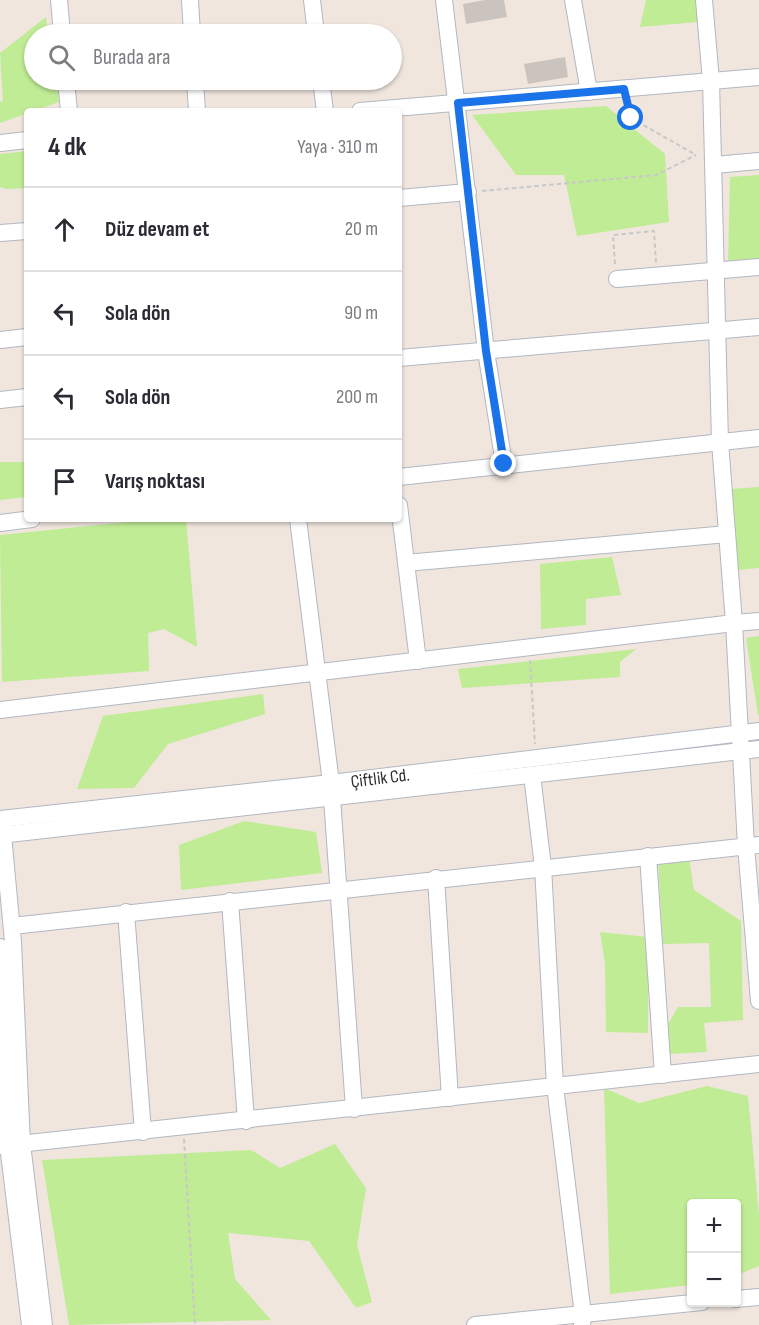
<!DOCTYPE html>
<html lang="tr">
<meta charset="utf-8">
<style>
:root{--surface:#fff;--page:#f7f7f7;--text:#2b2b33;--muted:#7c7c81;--line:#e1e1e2}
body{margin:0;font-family:"Sofia Sans Condensed",sans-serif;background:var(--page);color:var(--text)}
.controls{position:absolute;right:18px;bottom:18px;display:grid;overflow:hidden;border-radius:6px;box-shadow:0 2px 4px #0004}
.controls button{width:54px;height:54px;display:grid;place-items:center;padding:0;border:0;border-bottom:2px solid var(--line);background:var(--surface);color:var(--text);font:30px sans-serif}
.stop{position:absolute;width:18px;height:18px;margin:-14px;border:4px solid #1a73e8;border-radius:50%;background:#fff}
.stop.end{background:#1a73e8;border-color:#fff;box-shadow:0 2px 6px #0008}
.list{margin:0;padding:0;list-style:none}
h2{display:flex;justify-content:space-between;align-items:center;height:78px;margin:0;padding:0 24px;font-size:26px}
h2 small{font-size:20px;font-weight:400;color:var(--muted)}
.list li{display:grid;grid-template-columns:39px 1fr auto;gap:18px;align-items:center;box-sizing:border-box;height:84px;padding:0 24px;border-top:2px solid var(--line)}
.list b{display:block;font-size:22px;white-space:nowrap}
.list em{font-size:20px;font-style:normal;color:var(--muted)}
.icon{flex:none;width:33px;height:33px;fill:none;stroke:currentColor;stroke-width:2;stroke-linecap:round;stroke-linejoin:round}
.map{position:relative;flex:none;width:759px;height:1325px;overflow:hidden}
.search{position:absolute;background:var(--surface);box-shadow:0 2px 4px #0004;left:24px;top:24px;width:378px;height:66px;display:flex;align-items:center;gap:15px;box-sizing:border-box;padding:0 21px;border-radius:33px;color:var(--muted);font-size:22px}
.panel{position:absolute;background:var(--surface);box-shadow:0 2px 4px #0004;left:24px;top:108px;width:378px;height:414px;border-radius:6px}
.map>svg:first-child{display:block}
.green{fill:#c0ec95}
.building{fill:#cbc3be}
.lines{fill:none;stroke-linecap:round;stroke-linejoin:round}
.minor-casing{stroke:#b2b7c2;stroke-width:18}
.path{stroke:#c8c8c8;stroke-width:2;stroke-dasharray:4.5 3;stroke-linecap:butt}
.minor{stroke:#fff;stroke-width:16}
.route{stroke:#1a73e8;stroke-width:8}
.labels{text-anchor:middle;stroke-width:4.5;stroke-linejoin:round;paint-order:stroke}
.street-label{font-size:18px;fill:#2d2d2d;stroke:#fff}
</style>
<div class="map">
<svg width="759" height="1325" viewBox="0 0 759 1325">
<rect width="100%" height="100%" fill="#f0e6de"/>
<g class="green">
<path d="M646,0h51l1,22 -58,5z"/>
<path d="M46,17l2,17h-14v46h22l3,22 -59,21v-21l3,-1 -3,-48z"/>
<path d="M606,106l59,48 4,68 -92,14 -13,-61h-48l-44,-60z"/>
<path d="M27,151v37l-21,1 -6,-2v-33z"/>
<path d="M759,175v84l-31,3 2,-85z"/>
<path d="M27,462v35l-27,3v-38z"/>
<path d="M759,487v81l-21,2 -7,-81z"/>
<path d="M158,519h28l11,128 -33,-18 -16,4 1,38 -147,11 -2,-147z"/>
<path d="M612,557l9,38 -35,4v26l-45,4 -1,-65z"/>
<path d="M759,636v79h-1l-12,-77z"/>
<path d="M636,649l-16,13v15l-158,11 -4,-19z"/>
<path d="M263,694l2,20 -97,30 -34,44 -57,1 26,-73z"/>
<path d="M244,821l72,11 6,41 -141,17 -2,-45z"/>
<path d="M689,857l5,33 47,31 2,99 -39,3 3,29 -38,2 -2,-28 11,-19h33l-2,-64 -46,1 -5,-83z"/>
<path d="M600,932l48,5v96l-42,-1 -1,-68z"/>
<path d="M707,1086l41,10 11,119v51l-22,9 -1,-71h-44l-1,81 -81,9 -6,-206 35,15z"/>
<path d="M335,1144l31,44 -9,57 15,57 -16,6 -47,-67 -81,-8 7,46 36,41 -202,5 -27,-165 209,-10 29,18z"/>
</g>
<g class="building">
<path d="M485,0h19l3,17 -41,7 -3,-20z"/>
<path d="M565,57l3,20 -40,7 -4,-20z"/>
</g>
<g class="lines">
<g class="minor-casing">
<g id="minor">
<path d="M59,0l3,34"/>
<path d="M190,0l2,34"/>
<path d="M312,0l4,34"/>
<path d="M444,0l42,351 18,113"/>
<path d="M573,0l16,92"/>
<path d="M66,80l3,31"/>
<path d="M195,80l2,31"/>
<path d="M321,80l4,31"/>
<path d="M360,111l399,-34"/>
<path d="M0,143l27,-3"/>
<path d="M714,165l45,-4"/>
<path d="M399,198l69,-6"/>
<path d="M0,233l27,-2"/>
<path d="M617,279l142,-12"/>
<path d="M0,340l27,-3"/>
<path d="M399,358l360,-31"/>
<path d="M0,400l27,-3"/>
<path d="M399,477l360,-39"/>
<path d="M399,505l19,156"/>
<path d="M298,519l33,264"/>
<path d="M0,523l32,-4"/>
<path d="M406,563l321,-29"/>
<path d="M759,621l-25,2 12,223 13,155"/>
<path d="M0,710l734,-87 -14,-181 -9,-361 -7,-81"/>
<path d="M532,775l11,92 12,219 28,229 -1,10"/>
<path d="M332,798l22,311"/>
<path d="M0,819l331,-36 428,-52"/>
<path d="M2,824l11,118 9,202 22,181"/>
<path d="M0,835l759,-86"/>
<path d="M648,856l15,219"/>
<path d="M436,878l14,220"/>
<path d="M230,901l16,220"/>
<path d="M126,912l17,220"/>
<path d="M12,926l747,-81"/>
<path d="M0,947l7,122 1,76 22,180"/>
<path d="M0,1146l759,-82"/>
<path d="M736,1299l23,-2"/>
<path d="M475,1325l227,-23"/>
</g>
</g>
<g class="path">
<path d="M627,103l4,15 65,37"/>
<path d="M482,191l174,-16 40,-20"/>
<path d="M615,264l-2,-29 41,-4 2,32"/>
<path d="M530,660l5,84"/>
<path d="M184,1139l11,186"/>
</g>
<use href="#minor" class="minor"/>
</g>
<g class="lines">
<path class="route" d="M504,464l-18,-113 -28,-248 166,-14 7,29"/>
</g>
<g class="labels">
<g class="street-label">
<text transform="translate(380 778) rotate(-7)" y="6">Çiftlik Cd.</text>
</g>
</g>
</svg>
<div class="controls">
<button>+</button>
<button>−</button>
</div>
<div class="stop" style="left:631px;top:118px"></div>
<div class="stop end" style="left:504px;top:464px"></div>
<div class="search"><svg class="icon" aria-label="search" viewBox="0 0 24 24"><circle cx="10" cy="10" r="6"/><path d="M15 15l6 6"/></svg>Burada ara</div>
<section class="panel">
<h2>4 dk<small>Yaya · 310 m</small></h2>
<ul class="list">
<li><svg class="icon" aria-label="ahead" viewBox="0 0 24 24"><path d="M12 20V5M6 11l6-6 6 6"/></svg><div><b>Düz devam et</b></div><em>20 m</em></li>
<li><svg class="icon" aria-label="left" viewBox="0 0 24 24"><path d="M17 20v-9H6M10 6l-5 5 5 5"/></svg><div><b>Sola dön</b></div><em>90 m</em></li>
<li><svg class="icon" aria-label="left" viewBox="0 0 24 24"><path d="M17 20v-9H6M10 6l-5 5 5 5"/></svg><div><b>Sola dön</b></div><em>200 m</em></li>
<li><svg class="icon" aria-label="arrive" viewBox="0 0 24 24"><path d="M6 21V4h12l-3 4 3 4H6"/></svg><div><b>Varış noktası</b></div></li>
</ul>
</section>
</div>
